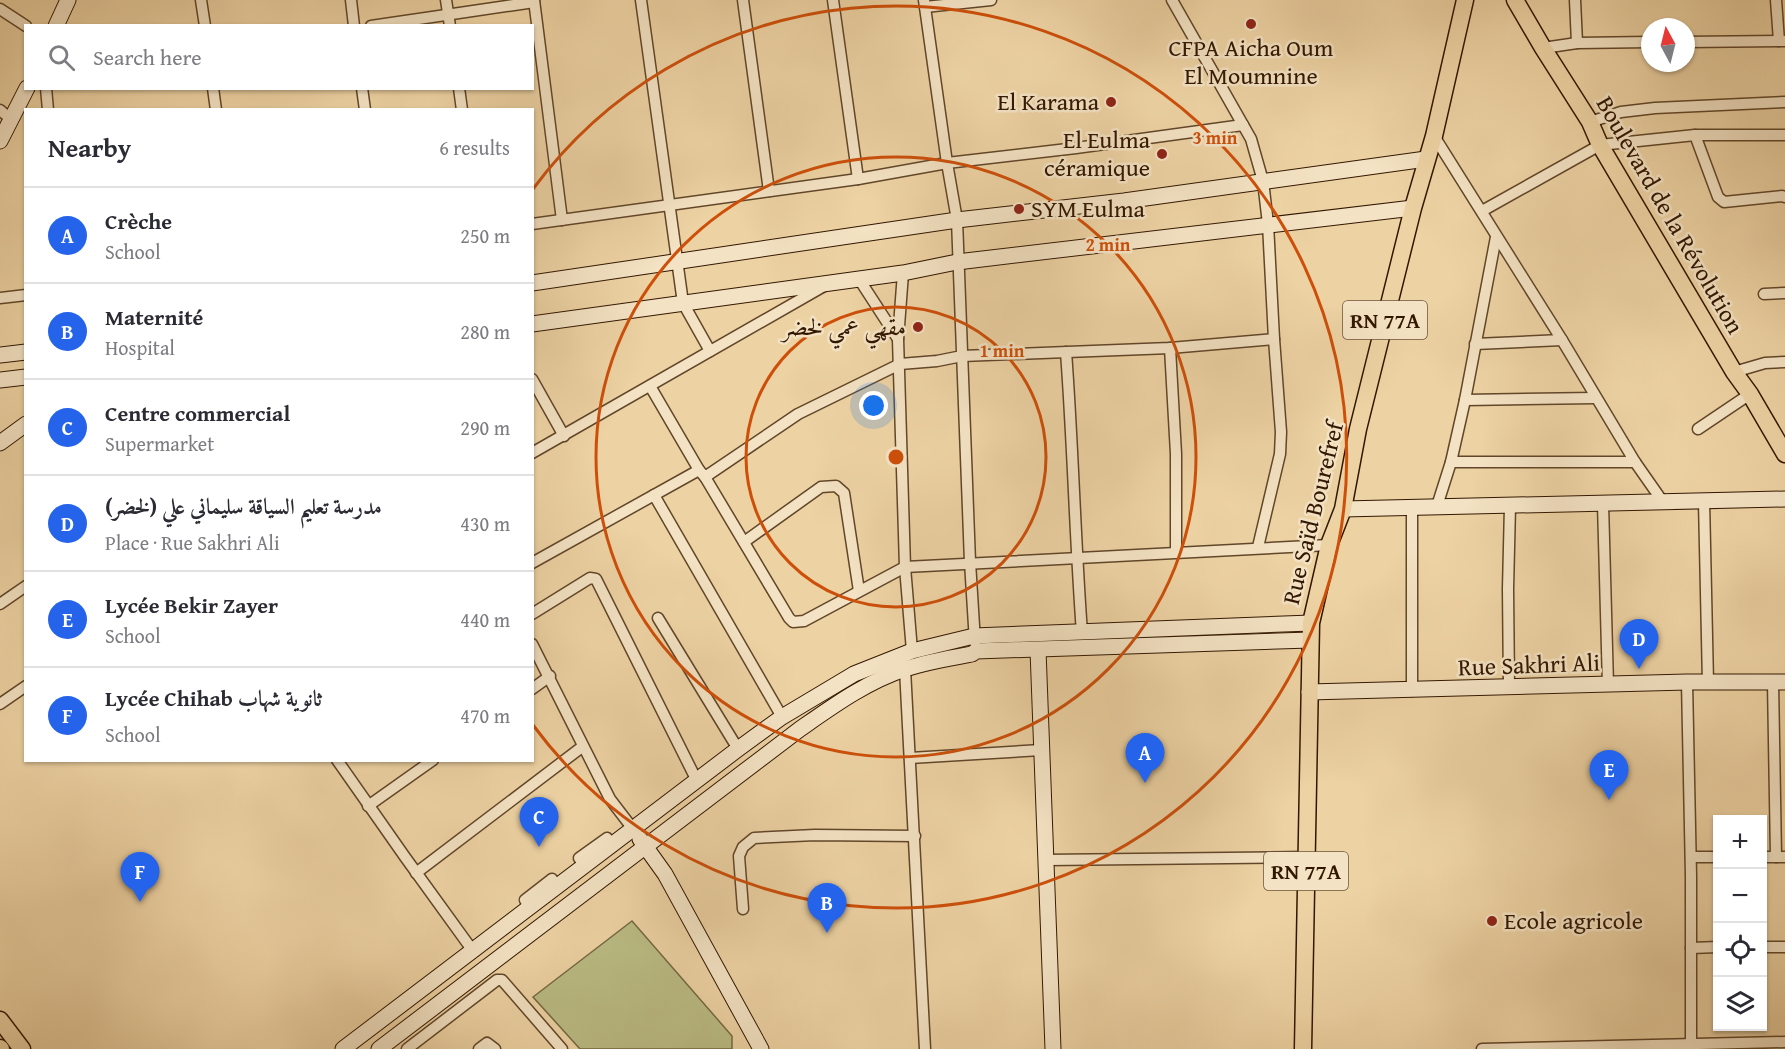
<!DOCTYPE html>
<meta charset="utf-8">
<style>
:root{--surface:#fff;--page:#f2f2f3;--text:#2b2b33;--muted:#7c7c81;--line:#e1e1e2;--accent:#2563eb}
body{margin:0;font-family:"Gentium Book Plus",Amiri,serif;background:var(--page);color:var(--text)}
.controls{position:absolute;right:18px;bottom:18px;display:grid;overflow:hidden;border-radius:0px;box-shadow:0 2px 4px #0004}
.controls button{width:54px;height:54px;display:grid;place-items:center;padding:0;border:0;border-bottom:2px solid var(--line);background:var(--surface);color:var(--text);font:30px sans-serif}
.compass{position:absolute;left:1641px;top:18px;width:54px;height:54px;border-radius:50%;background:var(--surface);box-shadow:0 2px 4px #0004;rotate:353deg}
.you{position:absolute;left:874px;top:406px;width:21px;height:21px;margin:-15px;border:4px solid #fff;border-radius:50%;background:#1a73e8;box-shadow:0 0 0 9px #1a73e833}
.badge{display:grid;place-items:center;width:39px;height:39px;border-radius:50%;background:var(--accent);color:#fff;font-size:20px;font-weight:700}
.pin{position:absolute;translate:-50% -50px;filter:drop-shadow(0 2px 3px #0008)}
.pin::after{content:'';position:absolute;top:32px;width:21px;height:18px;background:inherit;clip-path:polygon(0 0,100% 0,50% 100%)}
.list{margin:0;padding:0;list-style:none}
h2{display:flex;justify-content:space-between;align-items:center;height:78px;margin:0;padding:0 24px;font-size:26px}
h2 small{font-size:20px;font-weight:400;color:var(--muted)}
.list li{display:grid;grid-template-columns:39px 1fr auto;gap:18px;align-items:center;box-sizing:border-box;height:96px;padding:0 24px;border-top:2px solid var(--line)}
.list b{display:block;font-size:22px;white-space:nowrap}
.list p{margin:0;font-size:20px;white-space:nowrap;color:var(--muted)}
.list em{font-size:20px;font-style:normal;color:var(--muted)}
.icon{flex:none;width:33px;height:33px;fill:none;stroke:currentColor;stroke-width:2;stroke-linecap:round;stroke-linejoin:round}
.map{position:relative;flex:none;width:1785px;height:1049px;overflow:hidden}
.search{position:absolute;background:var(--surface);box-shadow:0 2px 4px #0004;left:24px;top:24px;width:510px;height:66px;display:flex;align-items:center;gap:15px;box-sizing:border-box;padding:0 21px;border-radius:0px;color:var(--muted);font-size:22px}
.panel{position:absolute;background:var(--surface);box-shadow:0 2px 4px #0004;left:24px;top:108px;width:510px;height:654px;border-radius:0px}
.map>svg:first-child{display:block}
.green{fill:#babb84;stroke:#766942;stroke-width:1.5}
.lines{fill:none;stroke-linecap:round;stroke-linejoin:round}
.street-casing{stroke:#614629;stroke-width:13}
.secondary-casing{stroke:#321700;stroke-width:17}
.primary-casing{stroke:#321700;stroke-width:19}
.street{stroke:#f3e2c3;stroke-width:10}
.secondary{stroke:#f3e2c3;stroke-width:15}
.primary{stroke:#edd2a3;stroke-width:16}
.ring{fill:none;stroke:#cd4f0a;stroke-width:3}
.poi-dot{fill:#8f2418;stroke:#f3e2c3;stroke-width:2}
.labels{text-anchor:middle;stroke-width:5;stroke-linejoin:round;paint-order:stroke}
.shield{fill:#f3e2c3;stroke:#6c543a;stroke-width:1.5}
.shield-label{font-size:22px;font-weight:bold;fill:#321700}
.poi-label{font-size:24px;fill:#321700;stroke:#f3e2c3;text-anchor:end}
.street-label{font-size:24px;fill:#321700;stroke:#f3e2c3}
.centre{fill:#cd4f0a;stroke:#f3e2c3;stroke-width:3}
.ring-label{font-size:18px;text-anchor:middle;font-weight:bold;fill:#cd4f0a;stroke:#f3e2c3;stroke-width:5;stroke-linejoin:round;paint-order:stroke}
</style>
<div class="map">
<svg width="1785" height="1049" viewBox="0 0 1785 1049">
<rect width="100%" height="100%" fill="#edd2a3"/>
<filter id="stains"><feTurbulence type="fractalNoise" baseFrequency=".00333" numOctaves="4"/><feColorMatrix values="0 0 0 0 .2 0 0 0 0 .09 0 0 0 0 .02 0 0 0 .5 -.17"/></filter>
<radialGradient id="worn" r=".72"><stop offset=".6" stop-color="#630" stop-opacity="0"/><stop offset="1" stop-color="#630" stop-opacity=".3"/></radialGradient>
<path class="green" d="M632,921l100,115v13h-152l-47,-52z"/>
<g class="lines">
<g class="street-casing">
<g id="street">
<path d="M201,0l4,26"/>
<path d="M351,0l3,26"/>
<path d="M446,0l4,26"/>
<path d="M534,0l28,220"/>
<path d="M641,0l42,303 27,48"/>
<path d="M743,0l26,191"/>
<path d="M833,0l25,179"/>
<path d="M924,0l23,163 10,57 13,342 5,80"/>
<path d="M1172,0l79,139 12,42 5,43 6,115 7,93 -1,22 -22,93"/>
<path d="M1575,0l2,43"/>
<path d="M1776,0l3,41"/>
<path d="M925,7l66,-7"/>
<path d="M0,9l26,17"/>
<path d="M371,26l163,-24"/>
<path d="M1686,42l99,-1"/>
<path d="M1543,48l34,-5 73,-1"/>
<path d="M46,88l2,22"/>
<path d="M213,88l3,22"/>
<path d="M362,88l3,22"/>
<path d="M459,88l3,22"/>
<path d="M0,110l12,10"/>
<path d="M1590,122l31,-10 34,-4 130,-6"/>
<path d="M1695,135l23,62 6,5 58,-6 3,1"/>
<path d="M1434,136l128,204 73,122 28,40"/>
<path d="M1482,211l118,-66 95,-10h90"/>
<path d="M532,224l326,-45 89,-16 129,-15 167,-23"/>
<path d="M903,273l-5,66 7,228 7,84"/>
<path d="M859,279l39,60"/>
<path d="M1764,294l21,-1"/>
<path d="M0,298l26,-3"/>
<path d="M1475,344l87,-4"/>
<path d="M1170,348l6,106v98"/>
<path d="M1066,352c7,93 9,187 16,281"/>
<path d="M1734,372l31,-9 20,-1"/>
<path d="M532,379l32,57"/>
<path d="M650,386l49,84"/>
<path d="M1465,400l130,-2"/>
<path d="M1698,429l52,-35"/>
<path d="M532,453l292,-167"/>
<path d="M1451,462h184"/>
<path d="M705,477l84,141 4,4 11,-1 101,-54 424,-22"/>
<path d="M654,495l128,222"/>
<path d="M1704,501l4,182"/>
<path d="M1603,504l5,181"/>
<path d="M1437,506l14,-44 14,-62 31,-163"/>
<path d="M1412,509v182"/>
<path d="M744,542l77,-55 15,-1 8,7 15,98"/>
<path d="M532,563l167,-93 6,7 93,-63 102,-50 37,-3 25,-5 208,-8 104,-9"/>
<path d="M0,604l26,-18"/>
<path d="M532,614l58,-36 6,1 101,202"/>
<path d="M658,618l80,131"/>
<path d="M532,644l78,155 23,30"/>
<path d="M905,669l20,380"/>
<path d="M1687,682l4,194v173"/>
<path d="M1773,682l3,175"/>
<path d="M1509,688l-1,-99 2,-83"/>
<path d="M532,689l18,-13"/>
<path d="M0,704l26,-18"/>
<path d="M910,758l131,-8"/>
<path d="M337,760l68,97 68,94"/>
<path d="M368,806l65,-46"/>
<path d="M1691,857h27"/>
<path d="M1762,857h23"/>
<path d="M1046,860l260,-3"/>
<path d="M585,866l-6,-8 28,-20 6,8"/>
<path d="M416,873l166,-126"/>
<path d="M530,908l-5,-8 27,-21 6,8"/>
<path d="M743,909l-4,-53 4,-9 11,-9 61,-3 100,1"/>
<path d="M1762,947h23"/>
<path d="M1691,948l27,-1"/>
<path d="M407,1049l90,-69h5l60,69"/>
<path d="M479,1049l8,-6 8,6"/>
<path d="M1482,1049l303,-7"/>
</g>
</g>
<g class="secondary-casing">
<g id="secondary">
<path d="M56,26l12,-26"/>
<path d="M0,141l27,-53"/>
<path d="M532,283l425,-63 167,-19 302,-42"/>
<path d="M532,324l371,-51 54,-11 456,-54"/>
<path d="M0,355l26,-3"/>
<path d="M0,380l26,-3"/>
<path d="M0,443l26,-19"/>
<path d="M1343,509l442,-10"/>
<path d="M1038,650l15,399"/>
<path d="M1309,692l378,-10h98"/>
<path d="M640,839l25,35 96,175"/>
<path d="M343,1049l395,-300 44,-32 72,-43 58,-23 62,-15 337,-13"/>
<path d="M379,1049l421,-320c33,-23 66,-47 105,-60 22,-7 45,-11 67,-15l4,-3 334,-11"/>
</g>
</g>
<g class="primary-casing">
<g id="primary">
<path d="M1515,0l28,48 47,74 10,23 134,227 16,22 35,60"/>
<path d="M0,1020l22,29"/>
<path d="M0,1048l1,1"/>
<path d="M1303,1049l8,-426 18,-78 14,-36 15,-80 55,-221 21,-72 31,-136"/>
</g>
</g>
<use href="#street" class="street"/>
<use href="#secondary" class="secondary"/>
<use href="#primary" class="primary"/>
</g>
<g class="ring">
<circle cx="896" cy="457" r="150"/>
<circle cx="896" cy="457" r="300"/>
<path d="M533 189A451 451 0 1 1 533 725"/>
</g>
<g class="poi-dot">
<circle cx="1251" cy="24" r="6"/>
<circle cx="1111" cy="102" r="6"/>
<circle cx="1162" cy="154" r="6"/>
<circle cx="1019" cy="209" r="6"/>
<circle cx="918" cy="327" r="6"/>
<circle cx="1492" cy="921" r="6"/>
</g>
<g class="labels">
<g class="shield">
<rect x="1343" y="301" width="84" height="38" rx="4.5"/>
<rect x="1264" y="852" width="84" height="38" rx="4.5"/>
</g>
<g class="shield-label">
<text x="1385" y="328">RN 77A</text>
<text x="1306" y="879">RN 77A</text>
</g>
<g class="poi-label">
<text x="1251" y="56" text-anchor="middle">CFPA Aicha Oum<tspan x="1251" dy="28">El Moumnine</tspan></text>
<text x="1099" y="110">El Karama</text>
<text x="1150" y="148">El Eulma<tspan x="1150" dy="28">céramique</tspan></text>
<text x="1031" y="217" text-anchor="start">SYM Eulma</text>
<text x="906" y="335">مقهي عمي لخضر</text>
<text x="1504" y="929" text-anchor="start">Ecole agricole</text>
</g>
<g class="street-label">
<text transform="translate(1670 215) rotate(60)" y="8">Boulevard de la Révolution</text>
<text transform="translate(1313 513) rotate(-76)" y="8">Rue Saïd Bourefref</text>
<text transform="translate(1529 665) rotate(-2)" y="8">Rue Sakhri Ali</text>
</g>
</g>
<circle cx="896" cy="457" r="9" class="centre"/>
<g class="ring-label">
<text x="1215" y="144">3 min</text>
<text x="1108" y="251">2 min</text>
<text x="1002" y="357">1 min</text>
</g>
<rect width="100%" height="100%" filter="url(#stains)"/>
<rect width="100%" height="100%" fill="url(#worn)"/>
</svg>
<div class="controls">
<button>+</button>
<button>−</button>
<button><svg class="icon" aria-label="locate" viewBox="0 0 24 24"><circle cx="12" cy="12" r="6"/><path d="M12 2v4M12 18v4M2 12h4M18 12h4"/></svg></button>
<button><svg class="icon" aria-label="layers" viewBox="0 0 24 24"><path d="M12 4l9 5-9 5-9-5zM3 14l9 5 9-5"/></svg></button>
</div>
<svg class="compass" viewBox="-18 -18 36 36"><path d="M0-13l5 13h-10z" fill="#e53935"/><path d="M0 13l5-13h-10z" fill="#7c7c81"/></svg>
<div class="you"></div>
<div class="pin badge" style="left:1145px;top:783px">A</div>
<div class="pin badge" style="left:827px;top:933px">B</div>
<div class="pin badge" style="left:539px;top:847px">C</div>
<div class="pin badge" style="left:1639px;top:669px">D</div>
<div class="pin badge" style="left:1609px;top:800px">E</div>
<div class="pin badge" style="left:140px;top:902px">F</div>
<div class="search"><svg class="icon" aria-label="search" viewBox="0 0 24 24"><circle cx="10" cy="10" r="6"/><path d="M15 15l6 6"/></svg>Search here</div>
<section class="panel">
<h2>Nearby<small>6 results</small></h2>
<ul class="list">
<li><span class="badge">A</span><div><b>Crèche</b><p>School</p></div><em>250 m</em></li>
<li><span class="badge">B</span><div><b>Maternité</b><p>Hospital</p></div><em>280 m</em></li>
<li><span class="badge">C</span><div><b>Centre commercial</b><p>Supermarket</p></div><em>290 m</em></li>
<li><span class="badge">D</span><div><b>مدرسة تعليم السياقة سليماني علي (لخضر)</b><p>Place · Rue Sakhri Ali</p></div><em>430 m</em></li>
<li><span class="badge">E</span><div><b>Lycée Bekir Zayer</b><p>School</p></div><em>440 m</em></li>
<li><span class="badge">F</span><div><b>Lycée Chihab ثانوية شهاب</b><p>School</p></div><em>470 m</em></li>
</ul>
</section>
</div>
